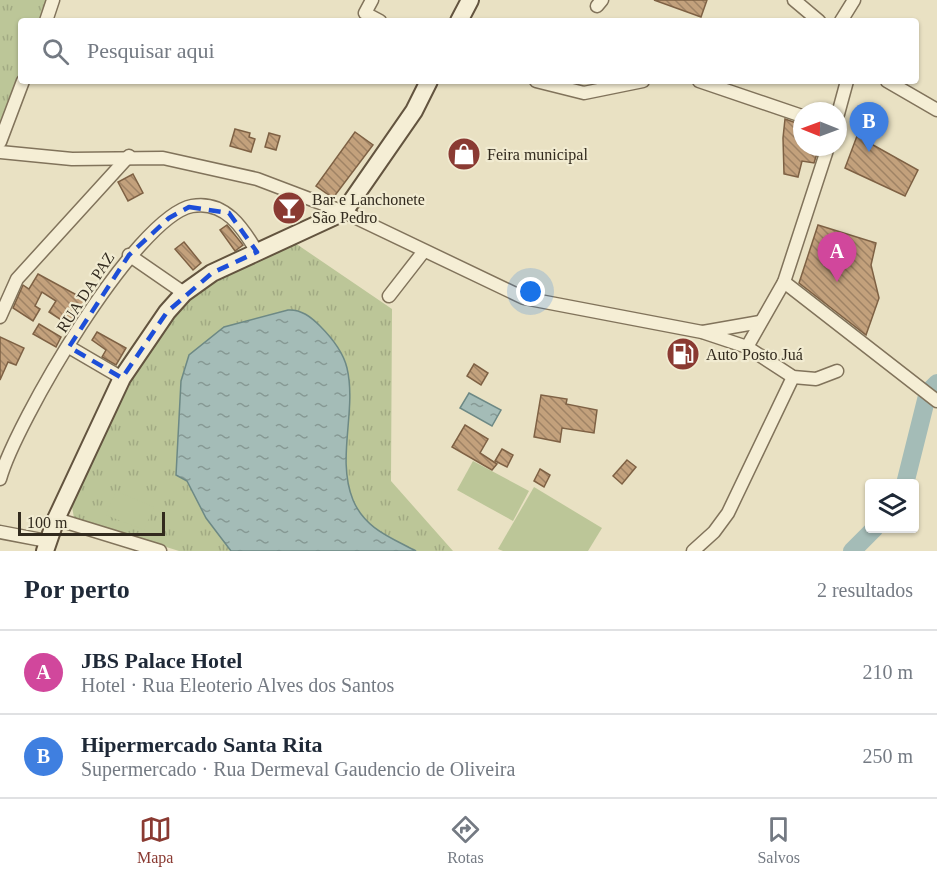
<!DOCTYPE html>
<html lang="pt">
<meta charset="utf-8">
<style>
:root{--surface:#fff;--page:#f6f6f7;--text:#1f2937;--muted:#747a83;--line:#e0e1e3;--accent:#8a3a32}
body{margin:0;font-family:"Times New Roman",serif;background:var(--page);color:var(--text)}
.controls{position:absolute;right:18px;bottom:18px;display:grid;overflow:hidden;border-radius:6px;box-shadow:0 2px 4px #0004}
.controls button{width:54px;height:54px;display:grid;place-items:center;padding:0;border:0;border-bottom:2px solid var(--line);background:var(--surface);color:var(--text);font:30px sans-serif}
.compass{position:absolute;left:793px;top:102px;width:54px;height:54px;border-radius:50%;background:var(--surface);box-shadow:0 2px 4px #0004;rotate:271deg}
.scale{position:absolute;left:18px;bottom:15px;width:147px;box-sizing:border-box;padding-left:6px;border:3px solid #322a1e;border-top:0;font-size:16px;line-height:21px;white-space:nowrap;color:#322a1e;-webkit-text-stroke:4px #f1ebd1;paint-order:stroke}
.you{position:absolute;left:531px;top:292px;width:21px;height:21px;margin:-15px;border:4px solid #fff;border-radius:50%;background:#1a73e8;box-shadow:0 0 0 9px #1a73e833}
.badge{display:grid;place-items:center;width:39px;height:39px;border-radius:50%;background:var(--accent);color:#fff;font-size:20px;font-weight:700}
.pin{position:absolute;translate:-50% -50px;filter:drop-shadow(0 2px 3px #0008)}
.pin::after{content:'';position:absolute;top:32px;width:21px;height:18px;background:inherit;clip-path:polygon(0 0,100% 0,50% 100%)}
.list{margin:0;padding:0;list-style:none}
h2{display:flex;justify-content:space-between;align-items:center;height:78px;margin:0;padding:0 24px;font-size:26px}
h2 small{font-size:20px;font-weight:400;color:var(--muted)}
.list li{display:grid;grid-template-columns:39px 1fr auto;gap:18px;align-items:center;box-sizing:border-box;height:84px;padding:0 24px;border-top:2px solid var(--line)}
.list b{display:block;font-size:22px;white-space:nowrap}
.list p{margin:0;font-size:20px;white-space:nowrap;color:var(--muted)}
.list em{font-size:20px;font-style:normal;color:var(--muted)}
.icon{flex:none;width:33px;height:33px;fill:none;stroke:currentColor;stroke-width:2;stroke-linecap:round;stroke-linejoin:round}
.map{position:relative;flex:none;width:937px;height:551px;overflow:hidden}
.search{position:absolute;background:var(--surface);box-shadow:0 2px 4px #0004;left:18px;right:18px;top:18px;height:66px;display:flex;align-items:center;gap:15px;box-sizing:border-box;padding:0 21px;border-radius:6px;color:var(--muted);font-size:22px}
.sheet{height:246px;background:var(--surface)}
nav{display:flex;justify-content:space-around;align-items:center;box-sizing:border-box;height:84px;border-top:2px solid var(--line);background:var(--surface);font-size:16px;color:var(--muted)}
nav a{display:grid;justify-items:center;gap:3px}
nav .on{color:var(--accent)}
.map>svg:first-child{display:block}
.park{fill:url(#park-tufts)}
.pitch{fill:#bcc698}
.water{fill:url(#water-ripples);stroke:#6d8985;stroke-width:1.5}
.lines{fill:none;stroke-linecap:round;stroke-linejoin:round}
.river{stroke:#a4bcb7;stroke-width:18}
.building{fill:url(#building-back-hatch);stroke:#7e6144;stroke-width:1.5}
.street-casing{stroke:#81735b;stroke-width:15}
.secondary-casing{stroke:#63543f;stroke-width:20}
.street{stroke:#f5eed5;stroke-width:12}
.secondary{stroke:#f5eed5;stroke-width:16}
.marked{fill:none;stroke:#1d4ed8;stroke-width:4.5;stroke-dasharray:12 8;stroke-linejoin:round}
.labels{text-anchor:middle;stroke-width:4.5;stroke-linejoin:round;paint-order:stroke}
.poi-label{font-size:16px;fill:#322a1e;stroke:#f1ebd1;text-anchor:start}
.street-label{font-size:16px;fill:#322a1e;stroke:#f1ebd1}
</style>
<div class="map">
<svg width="937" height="551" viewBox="0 0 937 551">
<defs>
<pattern id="park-tufts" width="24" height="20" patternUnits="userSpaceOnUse" patternTransform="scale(1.5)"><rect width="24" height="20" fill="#bcc698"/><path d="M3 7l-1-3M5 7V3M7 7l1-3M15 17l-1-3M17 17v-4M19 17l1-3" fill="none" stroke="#a2aa83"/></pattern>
<pattern id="water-ripples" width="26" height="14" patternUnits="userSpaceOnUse" patternTransform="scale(1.5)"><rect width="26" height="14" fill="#a4bcb7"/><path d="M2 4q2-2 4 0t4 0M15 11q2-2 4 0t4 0" fill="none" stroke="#869994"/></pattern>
<pattern id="building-back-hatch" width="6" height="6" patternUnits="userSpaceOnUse" patternTransform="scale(1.5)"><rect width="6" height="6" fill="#c3a17c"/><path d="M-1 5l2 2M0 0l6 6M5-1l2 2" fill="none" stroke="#9f8365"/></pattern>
</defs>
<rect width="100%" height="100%" fill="#e9e1c3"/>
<g class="park">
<path d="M0,0h49l-9,21h-19v48l-21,53z"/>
<path d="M292,241l100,68 -1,172 62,70h-274l-105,-33 -3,-17 74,-153 65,-72z"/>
</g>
<g class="pitch">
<path d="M473,461l56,30 -16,30 -56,-31z"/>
<path d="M534,487l68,41 -14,23h-85l-5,-2z"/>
<path d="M116,491l38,16 -10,23 -38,-15z"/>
</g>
<g class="water">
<path d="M288,310c13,-1 23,7 32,16 11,11 23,25 27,42 10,43 -11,90 6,132 12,29 39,38 63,51h-185l-25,-33 -19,-37 -11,-6 5,-94 8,-26 35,-28z"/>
<path d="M469,393l32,17 -9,16 -32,-18z"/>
</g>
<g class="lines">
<g class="river">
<path d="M905,484l23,-92 9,-9"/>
<path d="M852,551l23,-23"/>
</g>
</g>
<g class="building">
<path d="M654,0h53l-6,17z"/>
<path d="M785,119l17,6v22h17l-5,16 -12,-2 -4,16 -14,-3 -1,-36z"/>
<path d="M235,129l15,4 -1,4 6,2 -4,13 -21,-6z"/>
<path d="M355,132l18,13 -40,53 -17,-12z"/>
<path d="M269,133l11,3 -4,14 -11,-3z"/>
<path d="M857,136l61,34 -13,26 -60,-28z"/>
<path d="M133,174l10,19 -15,8 -10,-19z"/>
<path d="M227,225l16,20 -8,6 -15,-21z"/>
<path d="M818,225l58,18 -5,22 8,33 -13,37 -67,-52z"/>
<path d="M184,242l17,21 -8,7 -18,-21z"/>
<path d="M38,274l48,26 -17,25 -20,-13 7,-11 -14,-9 -7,14 5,3 -7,12 -20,-13 10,-23 6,4z"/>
<path d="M39,324l22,13 -5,10 -23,-13z"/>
<path d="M97,332l29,16 -10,17 -14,-8 4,-7 -14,-10z"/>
<path d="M0,337l24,11 -8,17 -8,-3 -8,18z"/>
<path d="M474,364l14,9 -7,12 -14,-9z"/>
<path d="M541,395l26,4 -1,5 31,6 -3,23 -32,-5 -2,14 -26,-5z"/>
<path d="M465,425l23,14 -8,14 17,11 -5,6 -40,-23z"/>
<path d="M502,449l11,6 -6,12 -12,-6z"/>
<path d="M627,460l9,7 -14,17 -9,-8z"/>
<path d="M540,469l10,6 -6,12 -10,-6z"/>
</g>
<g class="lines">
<g class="street-casing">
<g id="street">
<path d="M372,0l-7,13 15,8"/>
<path d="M794,0l25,21"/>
<path d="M597,6l5,-6"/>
<path d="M46,21l7,-21"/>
<path d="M841,21l13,-21"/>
<path d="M536,81l48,12 59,-12"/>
<path d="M699,81l103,35"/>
<path d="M887,81l50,29"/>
<path d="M838,114l9,-33"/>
<path d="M0,142l23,-61"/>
<path d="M0,152l72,7 91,-1 94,21 87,33 180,86 178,34 45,15 46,30 23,2 21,-8"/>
<path d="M129,255l55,38"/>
<path d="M784,282l153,119"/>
<path d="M389,296l35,-45"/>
<path d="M0,317l17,-38 112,-123"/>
<path d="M703,332l57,-10"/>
<path d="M69,347l53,31"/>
<path d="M747,347l37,-65 44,-135"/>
<path d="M0,479c15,-55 135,-262 192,-273 33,-6 51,22 65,46"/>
<path d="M56,519l104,32"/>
<path d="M0,532l47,9"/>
<path d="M693,551l21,-19 14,-19 65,-136"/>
</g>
</g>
<g class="secondary-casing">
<g id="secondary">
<path d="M459,21l11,-21"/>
<path d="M45,551l11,-32 66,-141 45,-66 17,-19 28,-20 132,-61 70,-101 15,-30"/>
</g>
</g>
<use href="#street" class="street"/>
<use href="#secondary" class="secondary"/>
</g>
<path class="marked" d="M189,207l40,6 28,39 -45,21 -45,39 -45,66 -53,-31 60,-92 40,-37z"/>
<defs>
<g id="shop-disc" transform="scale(1.725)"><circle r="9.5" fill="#8a3a32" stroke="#f1ebd1"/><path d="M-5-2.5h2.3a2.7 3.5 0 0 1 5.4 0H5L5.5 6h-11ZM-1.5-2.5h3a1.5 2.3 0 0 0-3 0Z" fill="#fff"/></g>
<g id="bar-disc" transform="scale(1.725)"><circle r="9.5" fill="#8a3a32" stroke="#f1ebd1"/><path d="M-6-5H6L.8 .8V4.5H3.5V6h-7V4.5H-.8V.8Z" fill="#fff"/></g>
<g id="fuel-disc" transform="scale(1.725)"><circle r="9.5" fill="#8a3a32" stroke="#f1ebd1"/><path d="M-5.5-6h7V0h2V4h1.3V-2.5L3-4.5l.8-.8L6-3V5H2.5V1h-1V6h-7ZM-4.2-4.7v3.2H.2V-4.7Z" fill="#fff"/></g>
</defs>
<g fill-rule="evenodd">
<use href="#shop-disc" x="464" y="154"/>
<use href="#bar-disc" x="289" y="208"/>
<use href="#fuel-disc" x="683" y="354"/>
</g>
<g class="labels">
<g class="poi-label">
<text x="487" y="160">Feira municipal</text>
<text x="312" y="205">Bar e Lanchonete<tspan x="312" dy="18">São Pedro</tspan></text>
<text x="706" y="360">Auto Posto Juá</text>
</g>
<g class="street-label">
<text transform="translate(85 292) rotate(-57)" y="6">RUA DA PAZ</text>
</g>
</g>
</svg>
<div class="controls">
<button><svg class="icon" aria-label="layers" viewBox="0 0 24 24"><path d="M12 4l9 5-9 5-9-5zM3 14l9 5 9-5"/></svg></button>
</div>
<svg class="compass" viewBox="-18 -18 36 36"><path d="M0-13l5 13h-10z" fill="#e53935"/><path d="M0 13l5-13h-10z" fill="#747a83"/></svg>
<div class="scale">100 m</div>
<div class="you"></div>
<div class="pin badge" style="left:837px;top:282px;background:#d1479c">A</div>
<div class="pin badge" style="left:869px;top:152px;background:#3f7fe0">B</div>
<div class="search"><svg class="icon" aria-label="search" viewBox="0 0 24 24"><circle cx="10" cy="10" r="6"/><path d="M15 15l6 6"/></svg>Pesquisar aqui</div>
</div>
<section class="sheet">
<h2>Por perto<small>2 resultados</small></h2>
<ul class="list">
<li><span class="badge" style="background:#d1479c">A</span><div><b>JBS Palace Hotel</b><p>Hotel · Rua Eleoterio Alves dos Santos</p></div><em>210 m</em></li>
<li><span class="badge" style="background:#3f7fe0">B</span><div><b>Hipermercado Santa Rita</b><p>Supermercado · Rua Dermeval Gaudencio de Oliveira</p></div><em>250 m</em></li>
</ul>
</section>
<nav>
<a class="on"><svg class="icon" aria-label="map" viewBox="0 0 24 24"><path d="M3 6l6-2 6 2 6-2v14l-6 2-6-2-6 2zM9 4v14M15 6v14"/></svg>Mapa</a>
<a><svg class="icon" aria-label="directions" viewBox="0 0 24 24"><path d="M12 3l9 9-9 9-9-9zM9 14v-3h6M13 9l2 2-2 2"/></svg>Rotas</a>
<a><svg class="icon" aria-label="saved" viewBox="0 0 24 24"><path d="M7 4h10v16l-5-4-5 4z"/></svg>Salvos</a>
</nav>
